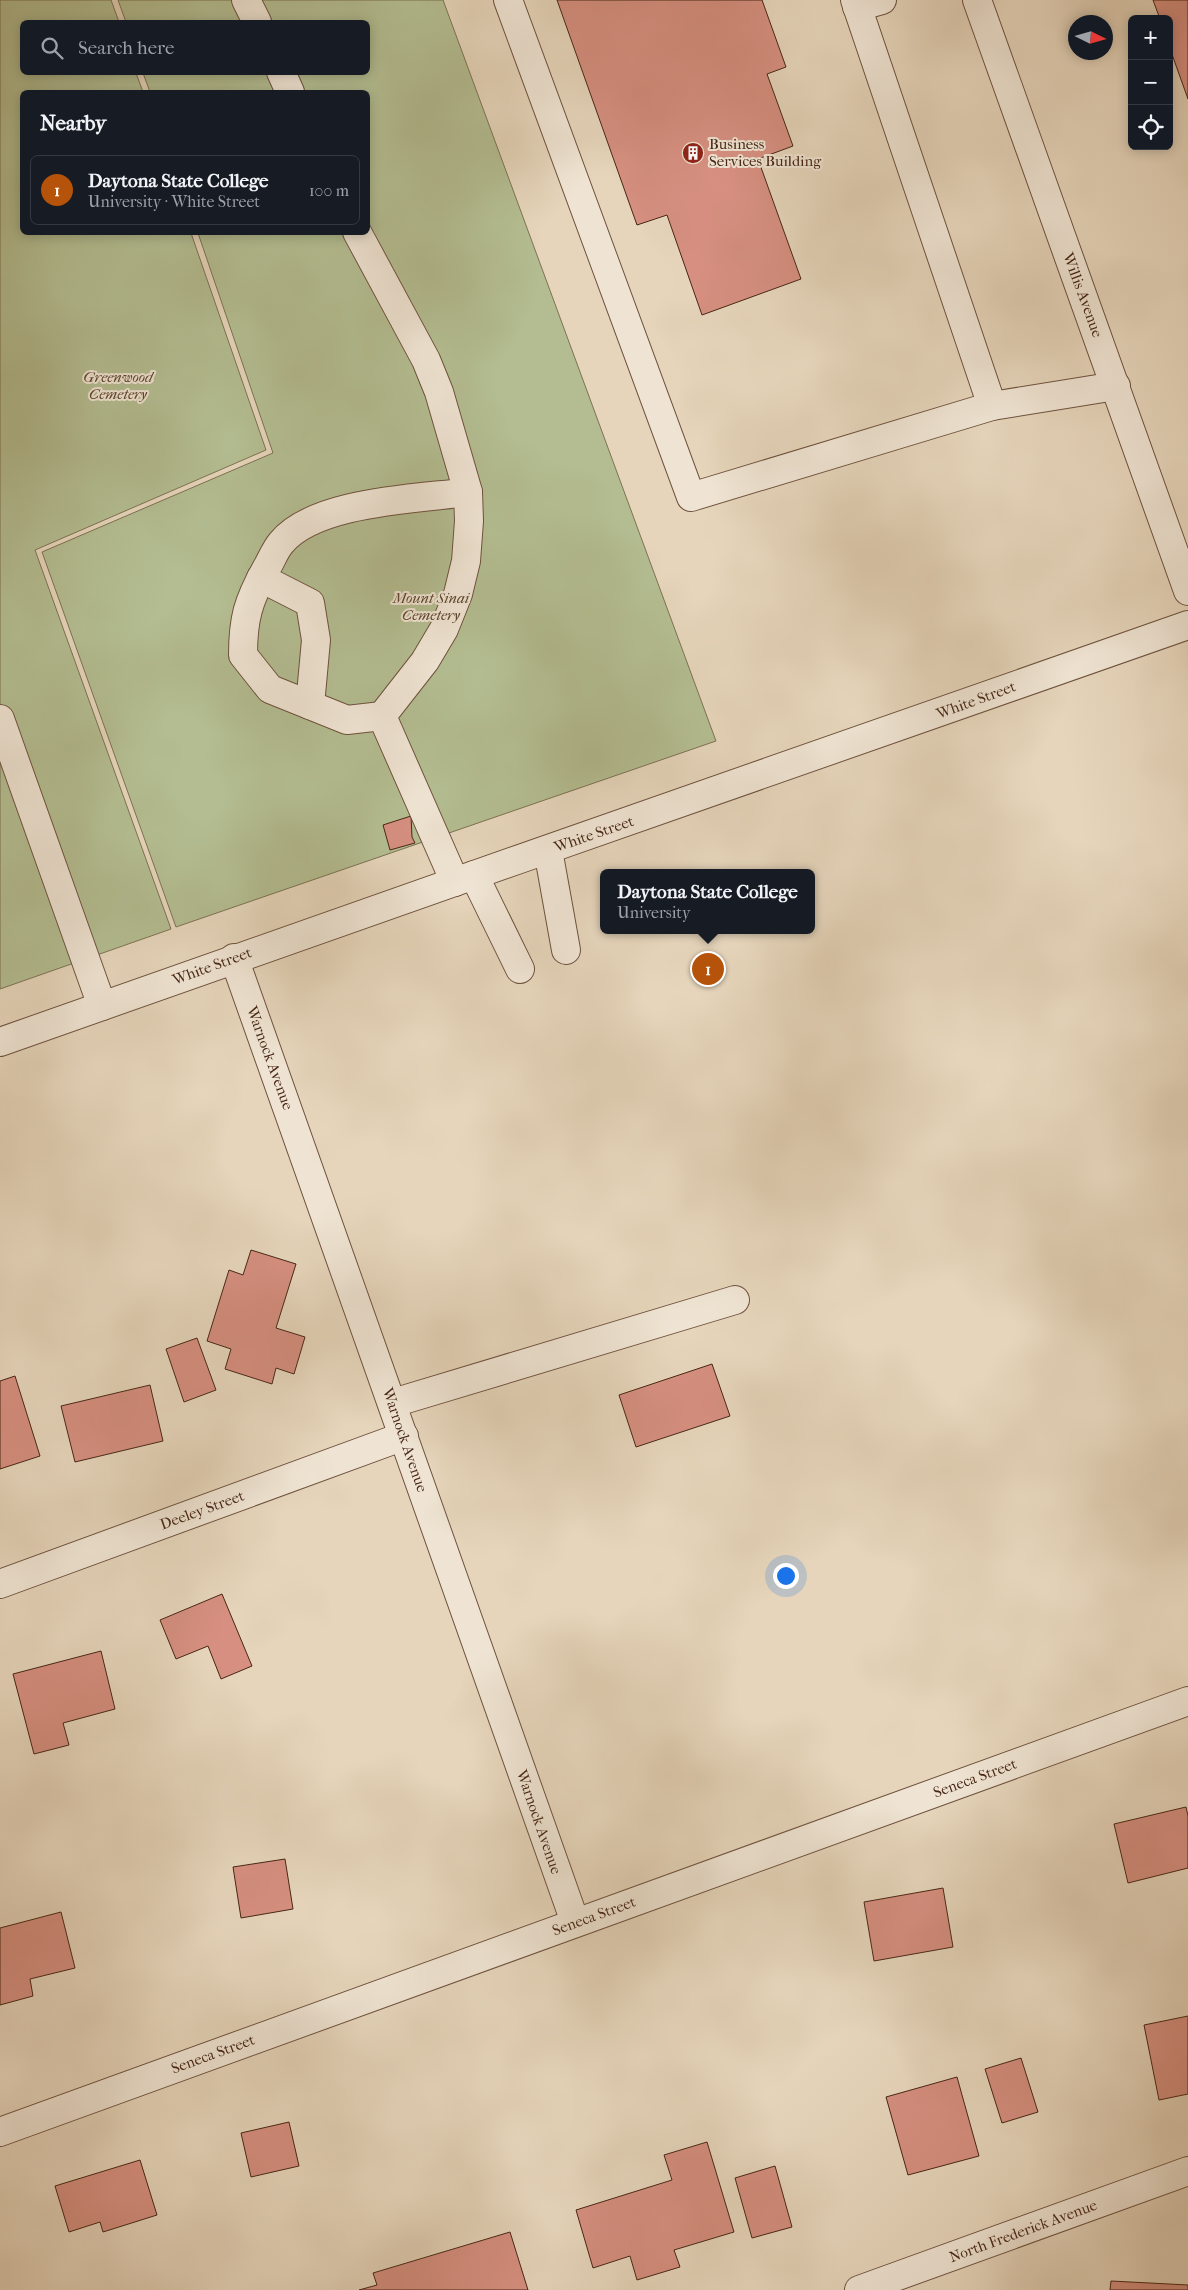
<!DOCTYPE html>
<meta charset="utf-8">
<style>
:root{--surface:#171b24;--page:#20242c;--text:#f1f3f6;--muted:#9ea1a6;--line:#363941;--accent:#b45309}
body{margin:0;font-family:"IM FELL French Canon",serif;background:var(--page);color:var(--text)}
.controls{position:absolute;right:15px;top:15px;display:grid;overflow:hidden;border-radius:8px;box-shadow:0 2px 12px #0003}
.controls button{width:45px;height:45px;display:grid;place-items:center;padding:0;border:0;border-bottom:1px solid var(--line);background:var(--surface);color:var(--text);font:25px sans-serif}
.compass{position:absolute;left:1068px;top:15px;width:45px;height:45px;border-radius:50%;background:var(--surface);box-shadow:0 2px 12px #0003;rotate:95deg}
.you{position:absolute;left:785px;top:1575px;width:18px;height:18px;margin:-12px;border:4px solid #fff;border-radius:50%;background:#1a73e8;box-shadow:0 0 0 8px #1a73e833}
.badge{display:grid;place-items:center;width:32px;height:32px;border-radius:50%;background:var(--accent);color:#fff;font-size:16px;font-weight:700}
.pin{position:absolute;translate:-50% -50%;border:2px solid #fff;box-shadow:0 1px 5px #0006}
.popup{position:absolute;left:600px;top:869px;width:215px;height:65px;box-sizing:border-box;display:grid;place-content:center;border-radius:8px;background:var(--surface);filter:drop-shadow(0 1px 4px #0005);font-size:16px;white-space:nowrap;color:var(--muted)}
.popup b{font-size:19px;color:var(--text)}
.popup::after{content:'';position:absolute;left:50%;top:100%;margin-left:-10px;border:10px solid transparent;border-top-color:var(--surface)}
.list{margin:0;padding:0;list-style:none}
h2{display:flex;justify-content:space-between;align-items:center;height:65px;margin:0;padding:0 20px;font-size:21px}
h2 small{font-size:16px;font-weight:400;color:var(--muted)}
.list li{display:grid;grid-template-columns:32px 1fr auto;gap:15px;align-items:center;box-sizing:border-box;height:70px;margin:0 10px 10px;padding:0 10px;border:1px solid var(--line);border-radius:8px}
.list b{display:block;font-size:19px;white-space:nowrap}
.list p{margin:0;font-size:16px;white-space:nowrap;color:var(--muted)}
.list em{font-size:16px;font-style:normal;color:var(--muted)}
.icon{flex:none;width:28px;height:28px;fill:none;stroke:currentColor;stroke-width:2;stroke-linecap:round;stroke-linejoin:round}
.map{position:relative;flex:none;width:1188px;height:2290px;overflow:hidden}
.search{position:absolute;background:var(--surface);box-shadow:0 2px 12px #0003;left:20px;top:20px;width:350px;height:55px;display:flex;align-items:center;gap:12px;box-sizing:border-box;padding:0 18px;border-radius:8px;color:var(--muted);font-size:19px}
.panel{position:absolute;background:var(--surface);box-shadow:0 2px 12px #0003;left:20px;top:90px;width:350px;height:145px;border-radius:8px}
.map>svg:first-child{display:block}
.green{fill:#b3bd91;stroke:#7d7253}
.building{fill:#d68f80;stroke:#472615}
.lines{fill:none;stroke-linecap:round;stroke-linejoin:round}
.minor-casing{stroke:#6f523e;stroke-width:30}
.minor{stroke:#efe4d3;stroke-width:28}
.labels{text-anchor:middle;stroke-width:4;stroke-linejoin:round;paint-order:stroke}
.poi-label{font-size:15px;fill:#472615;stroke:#efe4d3;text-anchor:start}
.street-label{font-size:15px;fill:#472615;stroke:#efe4d3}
.park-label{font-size:15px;font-style:italic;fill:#5d442e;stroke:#efe4d3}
</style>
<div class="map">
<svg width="1188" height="2290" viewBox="0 0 1188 2290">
<rect width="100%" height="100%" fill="#e6d5bb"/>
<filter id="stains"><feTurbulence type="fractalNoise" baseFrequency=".004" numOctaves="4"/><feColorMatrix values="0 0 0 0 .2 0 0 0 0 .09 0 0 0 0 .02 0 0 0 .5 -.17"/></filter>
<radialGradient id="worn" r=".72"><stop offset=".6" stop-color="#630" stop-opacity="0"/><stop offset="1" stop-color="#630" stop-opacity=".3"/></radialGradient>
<g class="green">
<path d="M0,0h111l8,22h-97v50l114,1 7,19h-121v140l169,1 75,217 -231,100 136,379 -171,60z"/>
<path d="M118,0h325l273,741 -540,186 -134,-375 231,-99 -75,-220 170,-1v-140h-218l-7,-19 225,-1v-50h-242z"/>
</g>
<g class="building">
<path d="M557,0h205l24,67 -19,7 26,72 -35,13 43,120 -99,36 -35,-100 -30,10z"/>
<path d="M1153,0h35v99l-19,-53v-27h-9z"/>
<path d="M411,816l1,21 3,6 -25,7 -7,-25z"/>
<path d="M251,1250l45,14 -20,64 29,9 -11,37 -18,-6 -4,16 -47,-15 6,-20 -24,-8 22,-71 14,5z"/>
<path d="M197,1338l19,52 -32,12 -18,-53z"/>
<path d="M712,1364l18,52 -94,31 -17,-52z"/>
<path d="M15,1376l25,80 -40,13v-88z"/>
<path d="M150,1385l13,56 -88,21 -14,-56z"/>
<path d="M222,1594l30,72 -31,13 -13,-33 -32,13 -16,-39z"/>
<path d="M101,1651l14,58 -52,14 6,22 -35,9 -21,-80z"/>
<path d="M1186,1807l2,9v52l-60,15 -14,-59z"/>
<path d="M285,1859l8,50 -52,9 -8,-51z"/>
<path d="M943,1888l10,59 -79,14 -10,-59z"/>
<path d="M61,1912l14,56 -45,11 3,17 -33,9v-77z"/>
<path d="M1188,2016v78l-29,6 -15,-75z"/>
<path d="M1021,2058l17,54 -36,11 -17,-54z"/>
<path d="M957,2077l22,79 -71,19 -22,-78z"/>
<path d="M289,2122l10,44 -48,11 -10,-44z"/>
<path d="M707,2142l27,90 -60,18 6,17 -43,13 -7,-24 -37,12 -17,-58 96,-30 -8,-25z"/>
<path d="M140,2160l17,55 -54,17 -3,-10 -31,10 -14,-46z"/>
<path d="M775,2166l17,61 -40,11 -17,-60z"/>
<path d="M510,2232l18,58h-169l18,-5 -4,-12z"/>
<path d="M1111,2281l77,4v5h-78z"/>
</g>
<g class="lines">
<g class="minor-casing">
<g id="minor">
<path d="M246,0l11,22"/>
<path d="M508,0l183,497 301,-91"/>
<path d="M855,0l137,406 124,-20"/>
<path d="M977,0l211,591"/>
<path d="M857,7l25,-7"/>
<path d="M281,72l9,20"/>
<path d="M357,232l69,128 13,32 29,100 1,29 -3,40 -8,33 -14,35 -19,32 -43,55 73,166"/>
<path d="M261,578l49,25 6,37 -6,65"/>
<path d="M382,716l-35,4 -77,-31 -27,-34c0,-36 5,-54 23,-86 5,-8 9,-19 15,-26 34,-42 136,-44 187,-51"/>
<path d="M0,719l102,287"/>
<path d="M548,850l18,100"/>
<path d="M474,875l46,94"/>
<path d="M234,958l341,964"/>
<path d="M0,1042c395,-141 793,-277 1188,-417"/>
<path d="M393,1403l342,-103"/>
<path d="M0,1584l404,-148"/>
<path d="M0,2132l1188,-431"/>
<path d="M859,2290l329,-119"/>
</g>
</g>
<use href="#minor" class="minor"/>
</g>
<defs>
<g id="building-disc" transform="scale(1.125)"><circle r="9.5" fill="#8f2418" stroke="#efe4d3"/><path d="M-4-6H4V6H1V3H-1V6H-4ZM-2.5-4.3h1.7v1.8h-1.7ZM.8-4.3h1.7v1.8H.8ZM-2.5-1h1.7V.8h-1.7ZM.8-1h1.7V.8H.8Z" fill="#fff"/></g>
</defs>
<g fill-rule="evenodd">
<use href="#building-disc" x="693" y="153"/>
</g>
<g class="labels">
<g class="poi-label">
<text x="709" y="149">Business<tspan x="709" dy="17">Services Building</tspan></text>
</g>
<g class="street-label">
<text transform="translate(1083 295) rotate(70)" y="5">Willis Avenue</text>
<text transform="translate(976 700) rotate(-20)" y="5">White Street</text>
<text transform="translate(594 834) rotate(-19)" y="5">White Street</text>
<text transform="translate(212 966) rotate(-20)" y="5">White Street</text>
<text transform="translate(270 1058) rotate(70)" y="5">Warnock Avenue</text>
<text transform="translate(405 1440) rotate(71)" y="5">Warnock Avenue</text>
<text transform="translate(202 1510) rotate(-20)" y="5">Deeley Street</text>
<text transform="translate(975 1778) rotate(-20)" y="5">Seneca Street</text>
<text transform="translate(539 1822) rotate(71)" y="5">Warnock Avenue</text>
<text transform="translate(594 1916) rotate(-20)" y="5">Seneca Street</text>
<text transform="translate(213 2054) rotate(-20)" y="5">Seneca Street</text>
<text transform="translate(1023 2231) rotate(-20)" y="5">North Frederick Avenue</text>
</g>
<g class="park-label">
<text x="118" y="382">Greenwood<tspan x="118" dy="17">Cemetery</tspan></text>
<text x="431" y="603">Mount Sinai<tspan x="431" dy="17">Cemetery</tspan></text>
</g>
</g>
<rect width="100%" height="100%" filter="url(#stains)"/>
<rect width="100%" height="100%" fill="url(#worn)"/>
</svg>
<div class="controls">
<button>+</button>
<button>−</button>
<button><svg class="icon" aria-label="locate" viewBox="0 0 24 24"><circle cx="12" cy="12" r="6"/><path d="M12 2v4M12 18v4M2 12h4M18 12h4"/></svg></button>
</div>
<svg class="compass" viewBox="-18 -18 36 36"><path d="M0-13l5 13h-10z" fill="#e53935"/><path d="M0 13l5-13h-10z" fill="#9ea1a6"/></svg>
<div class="you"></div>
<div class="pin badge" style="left:708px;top:969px">1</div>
<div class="popup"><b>Daytona State College</b>University</div>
<div class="search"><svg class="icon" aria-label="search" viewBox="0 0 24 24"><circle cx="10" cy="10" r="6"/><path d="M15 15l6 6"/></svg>Search here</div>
<section class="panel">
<h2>Nearby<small></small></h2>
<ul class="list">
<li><span class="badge">1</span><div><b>Daytona State College</b><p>University · White Street</p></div><em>100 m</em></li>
</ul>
</section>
</div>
